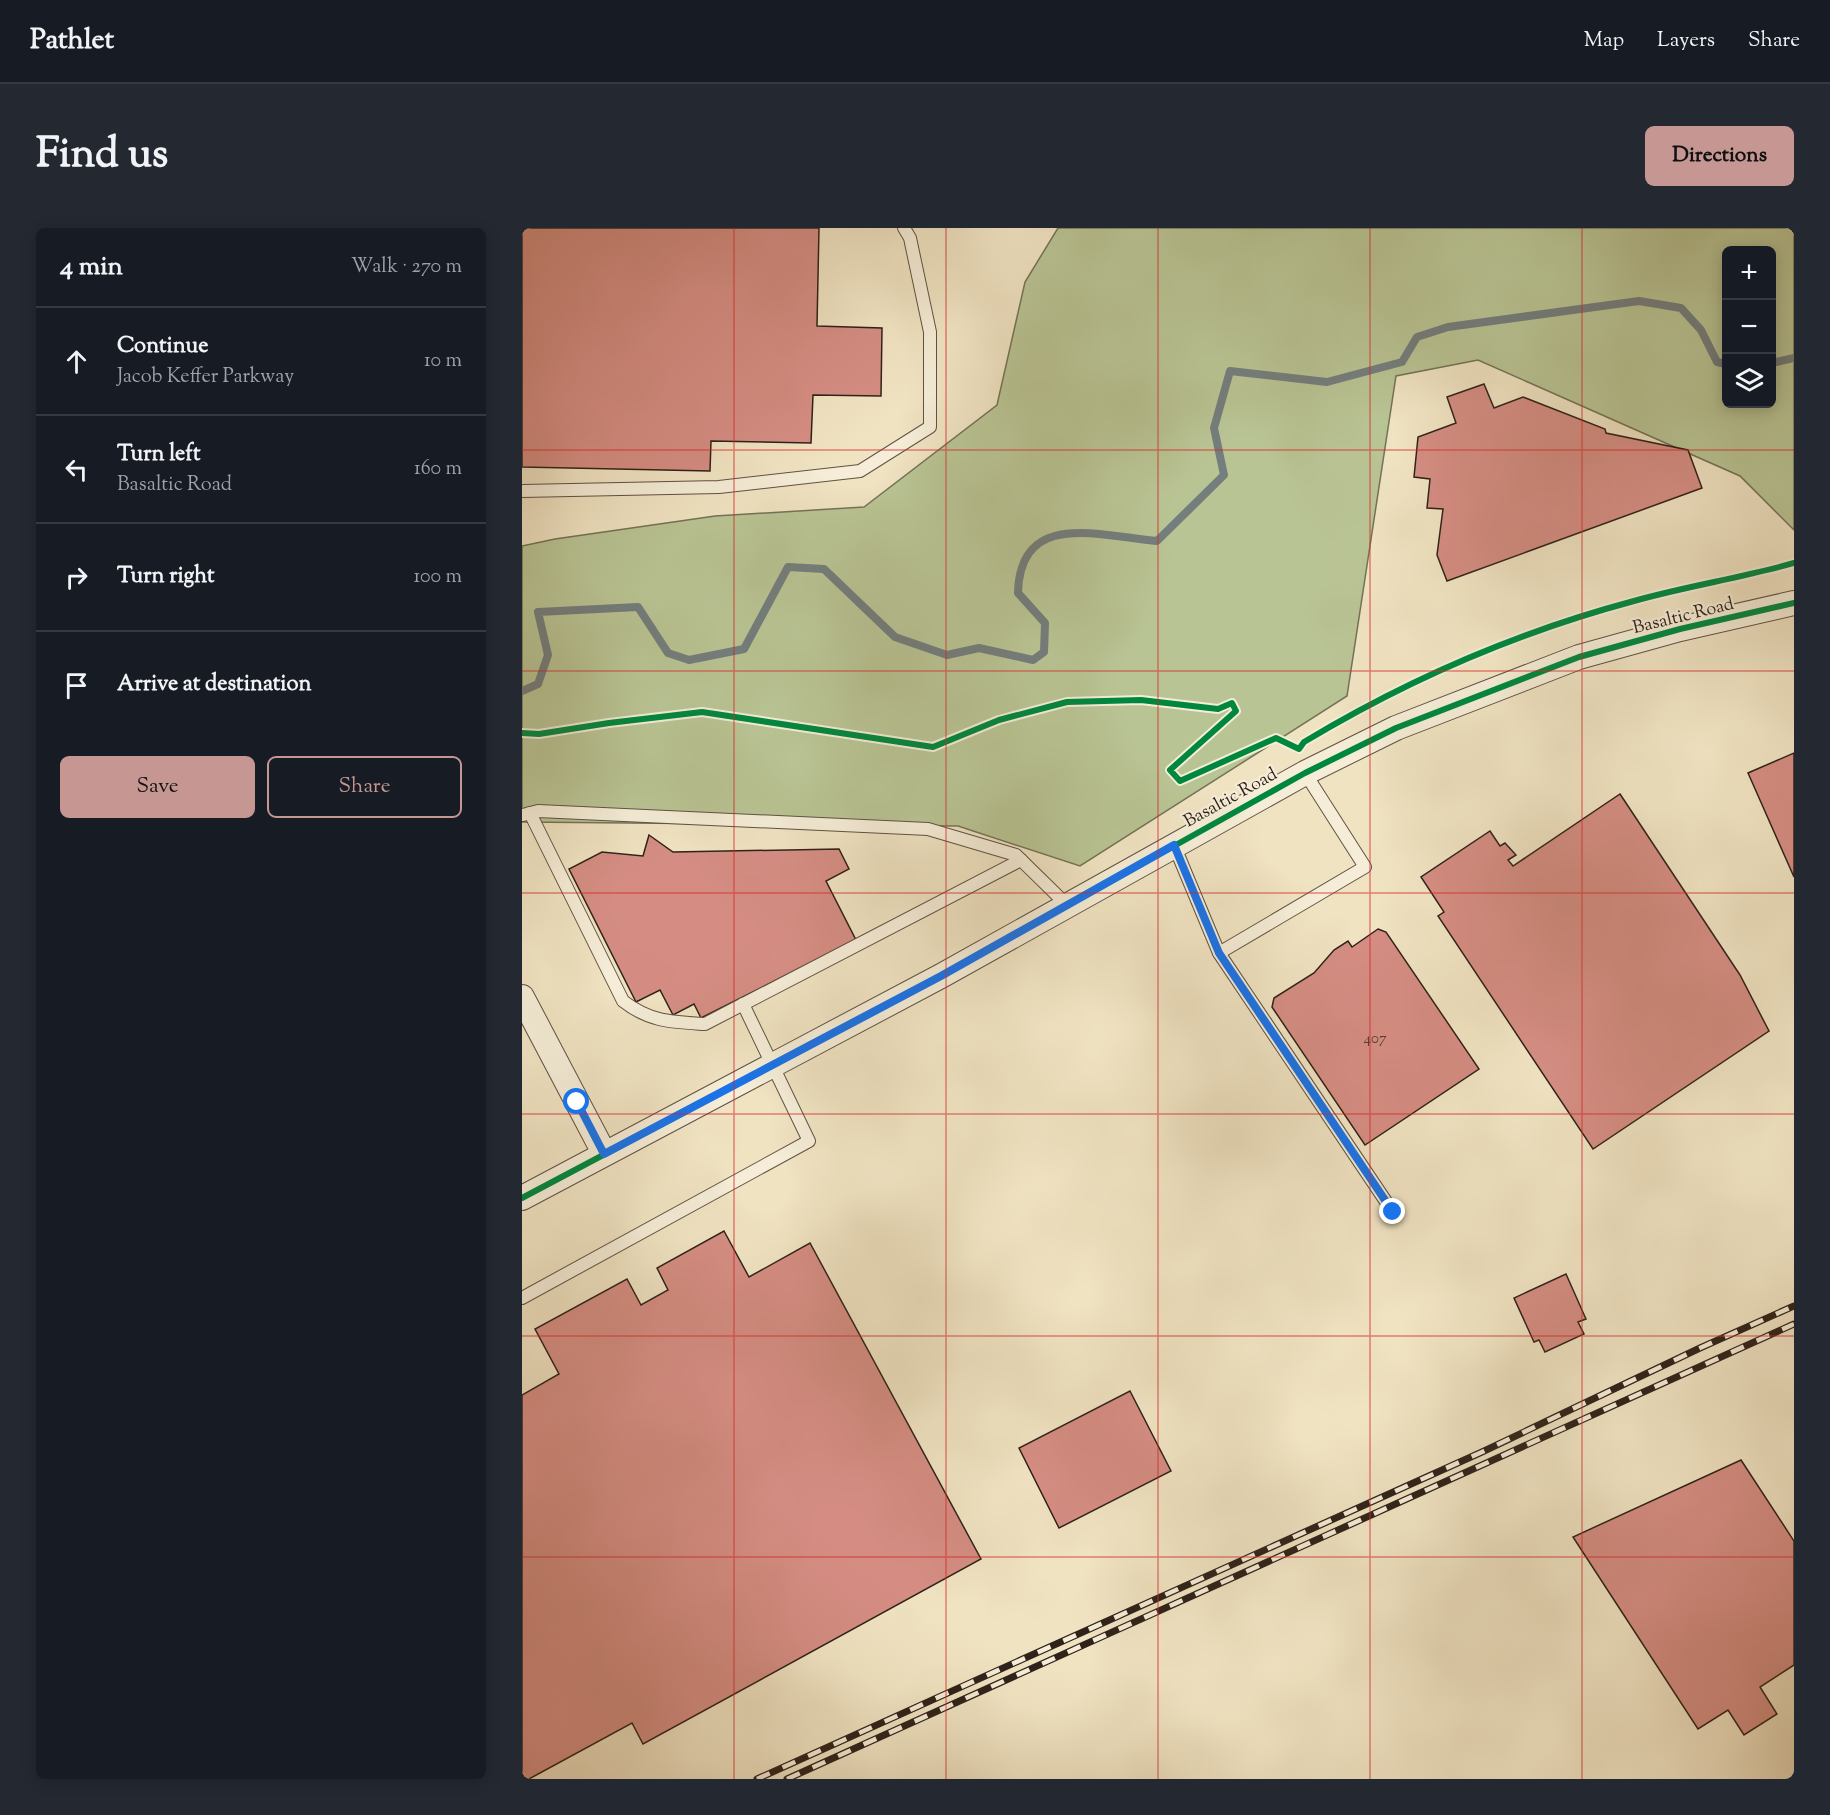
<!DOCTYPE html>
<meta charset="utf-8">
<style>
:root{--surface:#171b24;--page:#242831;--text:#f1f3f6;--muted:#9ea1a6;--line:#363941;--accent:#c59692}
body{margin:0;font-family:"Sorts Mill Goudy",serif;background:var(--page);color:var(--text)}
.controls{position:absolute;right:18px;top:18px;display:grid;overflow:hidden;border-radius:9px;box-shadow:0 3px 15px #0003}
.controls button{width:54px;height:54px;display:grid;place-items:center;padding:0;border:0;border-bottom:2px solid var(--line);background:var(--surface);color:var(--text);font:30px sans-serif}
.stop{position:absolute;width:18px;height:18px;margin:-14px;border:4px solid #1a73e8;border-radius:50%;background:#fff}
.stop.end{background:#1a73e8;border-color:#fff;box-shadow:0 2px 6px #0008}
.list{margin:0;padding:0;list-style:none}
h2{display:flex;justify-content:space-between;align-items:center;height:78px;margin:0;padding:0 24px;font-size:26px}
h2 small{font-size:20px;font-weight:400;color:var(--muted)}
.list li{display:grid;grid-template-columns:39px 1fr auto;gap:18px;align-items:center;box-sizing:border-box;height:108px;padding:0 24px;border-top:2px solid var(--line)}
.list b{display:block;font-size:22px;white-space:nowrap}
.list p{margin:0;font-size:20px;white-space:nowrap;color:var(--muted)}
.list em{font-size:20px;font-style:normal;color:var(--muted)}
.actions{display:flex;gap:12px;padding:18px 24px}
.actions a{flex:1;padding:14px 0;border:2px solid var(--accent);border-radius:9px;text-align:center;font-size:21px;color:var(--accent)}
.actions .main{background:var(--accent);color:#111}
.icon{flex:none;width:33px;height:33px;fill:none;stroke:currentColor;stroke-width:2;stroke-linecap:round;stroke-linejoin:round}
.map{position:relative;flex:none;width:1272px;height:1551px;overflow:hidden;border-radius:9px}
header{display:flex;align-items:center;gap:36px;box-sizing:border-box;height:84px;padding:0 30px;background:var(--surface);border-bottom:2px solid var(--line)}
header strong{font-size:28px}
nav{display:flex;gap:33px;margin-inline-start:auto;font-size:21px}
.intro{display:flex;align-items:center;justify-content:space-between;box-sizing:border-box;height:144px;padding:0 36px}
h1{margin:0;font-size:42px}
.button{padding:15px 27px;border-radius:9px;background:var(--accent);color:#111;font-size:21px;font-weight:700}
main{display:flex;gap:36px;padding:0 36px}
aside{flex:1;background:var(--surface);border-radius:9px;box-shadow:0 3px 15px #0003}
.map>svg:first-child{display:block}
.green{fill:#b9c494;stroke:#747357;stroke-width:1.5;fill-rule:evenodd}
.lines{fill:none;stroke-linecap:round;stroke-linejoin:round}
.stream{stroke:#737e7d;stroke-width:8}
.building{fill:#d58d83;stroke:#2f221a;stroke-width:1.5}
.service-casing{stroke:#5f5244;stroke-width:14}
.minor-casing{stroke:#5f5244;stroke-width:26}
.service{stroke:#f5edd7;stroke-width:12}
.minor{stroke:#f5edd7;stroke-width:24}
.rail-casing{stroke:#2f221a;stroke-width:7}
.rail{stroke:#f5edd7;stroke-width:4.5;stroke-dasharray:14;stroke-linecap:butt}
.cycleway-casing{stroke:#f5edd7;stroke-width:10}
.cycleway{stroke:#00873e;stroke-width:6}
.route{stroke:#1a73e8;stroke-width:8}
.grid{fill:none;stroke:#d62828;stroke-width:1.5;stroke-opacity:0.55}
.labels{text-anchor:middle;stroke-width:4.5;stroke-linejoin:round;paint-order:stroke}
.number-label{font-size:15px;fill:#583d34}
.street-label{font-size:18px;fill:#2f221a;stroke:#f5edd7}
</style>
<header>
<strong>Pathlet</strong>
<nav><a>Map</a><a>Layers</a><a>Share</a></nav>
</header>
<div class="intro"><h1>Find us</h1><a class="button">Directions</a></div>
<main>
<aside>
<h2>4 min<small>Walk · 270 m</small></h2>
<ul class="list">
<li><svg class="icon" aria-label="ahead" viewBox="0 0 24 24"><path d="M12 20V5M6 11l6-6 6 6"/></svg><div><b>Continue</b><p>Jacob Keffer Parkway</p></div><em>10 m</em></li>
<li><svg class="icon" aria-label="left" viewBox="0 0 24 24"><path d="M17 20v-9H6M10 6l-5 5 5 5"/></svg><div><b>Turn left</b><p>Basaltic Road</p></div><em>160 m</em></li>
<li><svg class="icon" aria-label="right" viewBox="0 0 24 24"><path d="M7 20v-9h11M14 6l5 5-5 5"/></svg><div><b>Turn right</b></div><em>100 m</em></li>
<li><svg class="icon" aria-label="arrive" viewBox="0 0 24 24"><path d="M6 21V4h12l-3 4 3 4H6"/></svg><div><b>Arrive at destination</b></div></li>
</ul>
<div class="actions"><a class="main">Save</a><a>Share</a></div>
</aside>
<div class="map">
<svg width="1272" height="1551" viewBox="0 0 1272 1551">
<rect width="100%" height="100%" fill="#f0e3c2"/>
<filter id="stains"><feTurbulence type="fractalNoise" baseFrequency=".00333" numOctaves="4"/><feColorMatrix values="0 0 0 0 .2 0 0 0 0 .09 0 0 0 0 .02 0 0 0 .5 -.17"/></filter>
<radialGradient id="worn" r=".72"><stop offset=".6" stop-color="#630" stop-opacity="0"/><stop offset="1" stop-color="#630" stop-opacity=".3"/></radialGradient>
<path class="green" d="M536,0h736v302l-54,-54 -262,-116 -82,16 -49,320 -267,170 -122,-40 -436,-4v-276l33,-7 160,-23 149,-9 133,-102 28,-123zM1204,22h46v154h-46z"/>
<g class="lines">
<g class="stream">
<path d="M1250,135l22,-5"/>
<path d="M0,463l16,-7 10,-29 -10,-43 100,-5 30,46 21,7 55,-11 44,-82 36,2 71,68 52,18 32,-7 54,12 11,-8 1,-29 -27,-30c2,-84 82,-57 139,-52l67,-66 -10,-47 16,-57 97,11 75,-20 15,-25 31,-10 191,-26 42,7 20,22 16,32 9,2"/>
</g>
</g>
<g class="building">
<path d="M0,0h297l-2,98 65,2 -1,68 -68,-1 -2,48 -100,-2 -1,30 -188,-4z"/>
<path d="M962,156l10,24 29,-11 82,32 1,4 82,17 14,38 -255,93 -10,-26 6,-46 -16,-1 3,-29 -16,-2 4,-40 38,-14 -9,-26z"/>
<path d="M1272,525v124l-46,-104z"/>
<path d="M1098,566l120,181 29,56 -176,118 -155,-233 6,-4 -23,-35 69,-46 10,15 5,-3 11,12 -8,5 5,6z"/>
<path d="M127,607l24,17 166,-3 10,20 -23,12 30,59 -155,78 -7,-14 -21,11 -13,-25 -24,12 -67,-133 33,-17 41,4z"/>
<path d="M856,701l8,3 93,137 -114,76 -93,-138 2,-9 40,-25 20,-23 14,-9 4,6z"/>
<path d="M202,1003l25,46 61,-34 171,316 -338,185 -11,-21 -103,56h-7v-384l37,-21 -24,-45 92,-50 14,26 27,-15 -11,-22z"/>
<path d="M1044,1046l20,45 -8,3 6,12 -39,18 -6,-12 -5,2 -20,-44z"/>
<path d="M608,1163l41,80 -112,57 -40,-80z"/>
<path d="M1219,1232l53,81v124l-34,22 17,27 -33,21 -16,-25 -30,19 -125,-192z"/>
</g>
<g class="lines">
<g class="service-casing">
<g id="service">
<path d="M0,263l197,-4 141,-16 70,-44v-95l-20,-94 -6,-10"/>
<path d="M8,585l93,188c27,21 49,21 82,23l316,-164"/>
<path d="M1,587l15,-4 390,18 88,26 51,50"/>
<path d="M652,617l45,108 174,259"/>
<path d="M697,725l146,-86 -60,-94"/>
<path d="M0,1070l287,-157 -66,-137"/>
</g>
</g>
<g class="minor-casing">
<g id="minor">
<path d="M0,769l82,156"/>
<path d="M0,970l419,-222 364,-203 91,-45 183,-71 101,-28 114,-26"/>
</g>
</g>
<use href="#service" class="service"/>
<use href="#minor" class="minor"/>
<g class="rail-casing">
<g id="rail">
<path d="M235,1551l725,-327 218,-104 94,-42"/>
<path d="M265,1551l1007,-455"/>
</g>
</g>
<use href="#rail" class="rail"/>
<g class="cycleway-casing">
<g id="cycleway">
<path d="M0,505l17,1 70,-11 93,-11 231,35 66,-27 68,-18 74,-2 77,9 14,-6 4,8 -66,59 10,11 96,-43 23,11 5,-7c103,-62 214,-110 330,-141 53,-15 107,-23 160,-38"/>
<path d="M0,970l419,-222 364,-203 91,-45 183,-71 101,-28 114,-26"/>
</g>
</g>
<use href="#cycleway" class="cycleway"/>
</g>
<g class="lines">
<path class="route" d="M55,874l27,52 337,-178 233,-131 45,108 174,259"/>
</g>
<path class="grid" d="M212,0v1551M424,0v1551M636,0v1551M848,0v1551M1060,0v1551M0,222h1272M0,443h1272M0,665h1272M0,886h1272M0,1108h1272M0,1329h1272"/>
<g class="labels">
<g class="number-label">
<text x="853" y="815">407</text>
</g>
<g class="street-label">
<text transform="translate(1161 387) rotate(-14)" y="6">Basaltic Road</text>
<text transform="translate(708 569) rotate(-29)" y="6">Basaltic Road</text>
</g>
</g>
<rect width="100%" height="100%" filter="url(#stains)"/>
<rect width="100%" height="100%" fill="url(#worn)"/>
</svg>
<div class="controls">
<button>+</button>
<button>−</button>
<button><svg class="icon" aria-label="layers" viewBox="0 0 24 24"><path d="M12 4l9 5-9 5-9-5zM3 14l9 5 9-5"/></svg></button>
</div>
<div class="stop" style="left:55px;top:874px"></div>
<div class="stop end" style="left:871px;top:984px"></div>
</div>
</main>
